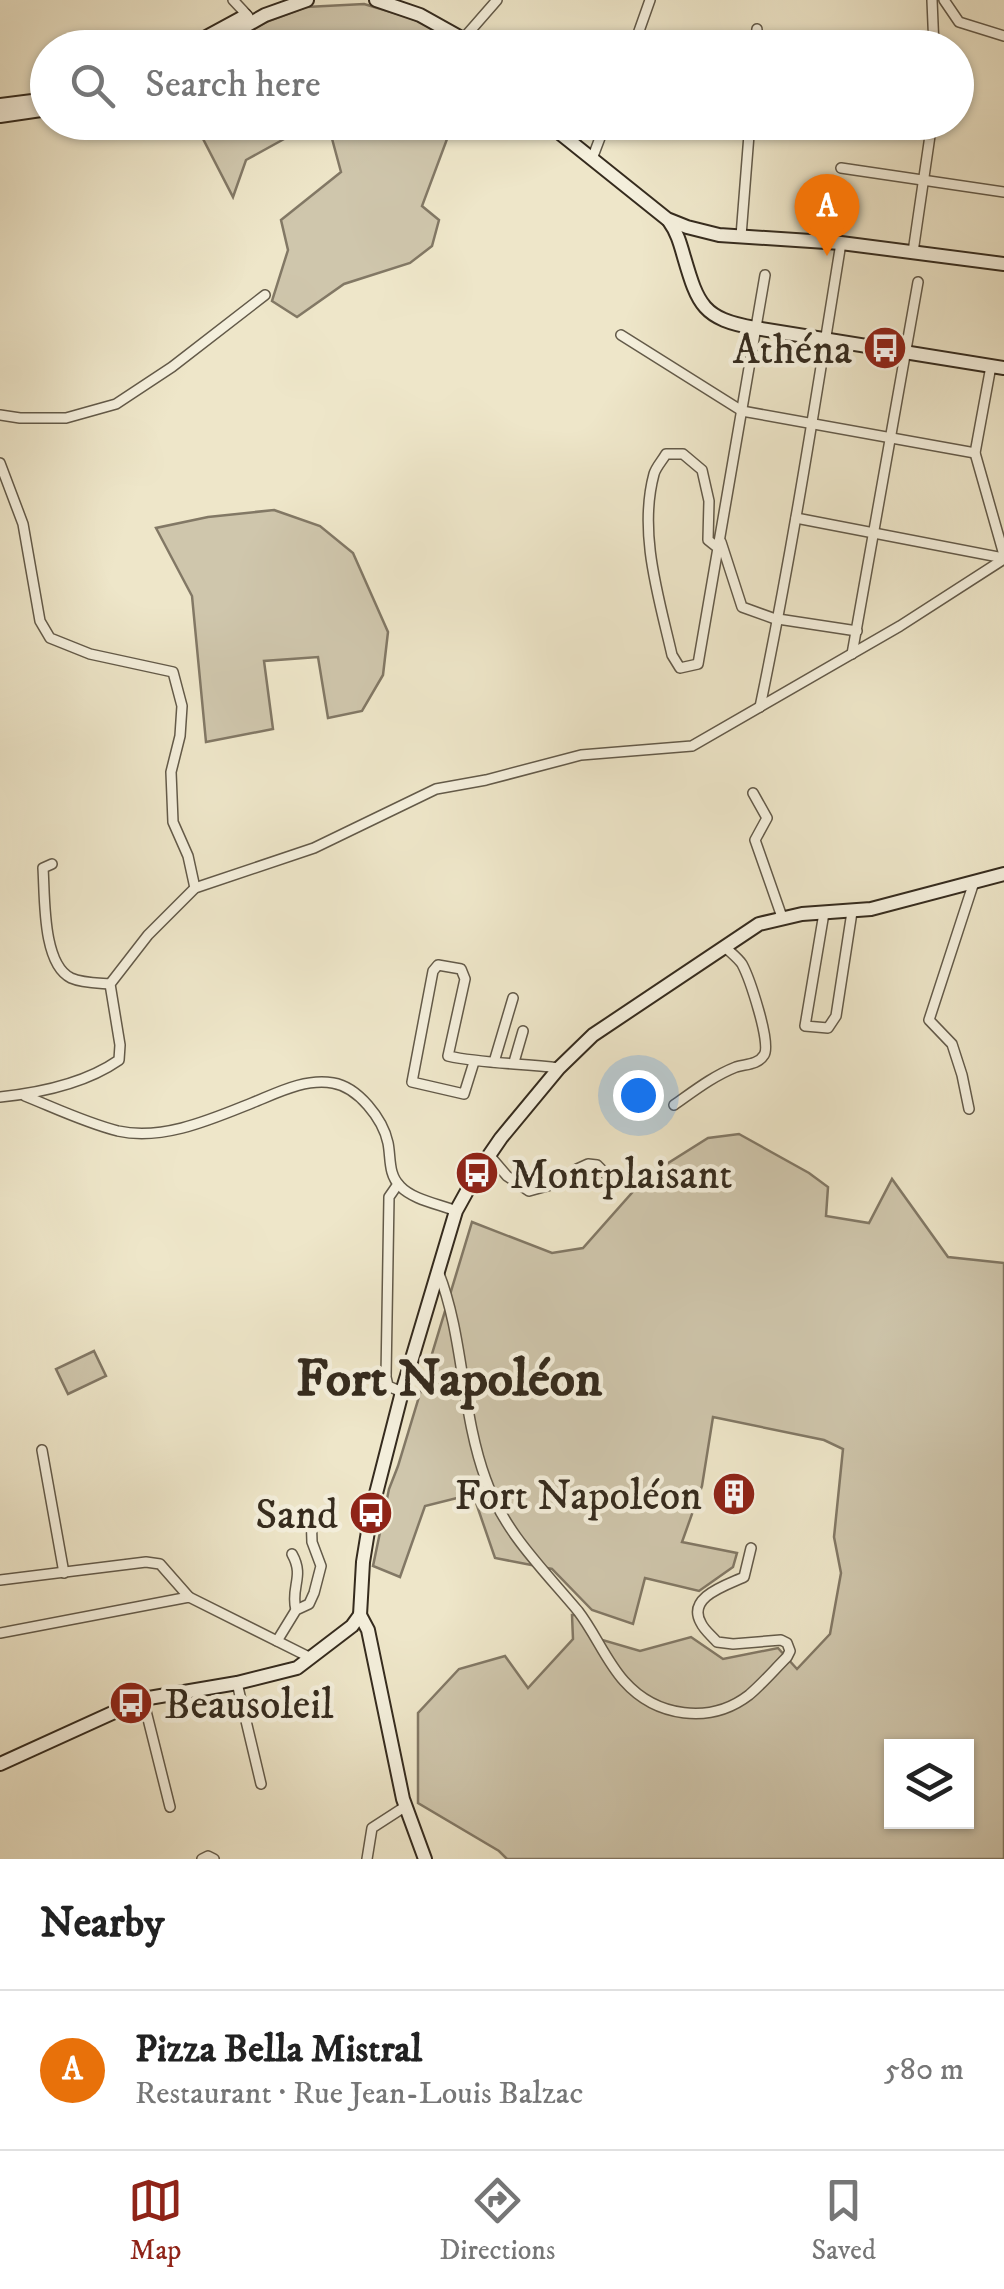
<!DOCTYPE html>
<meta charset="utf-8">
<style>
:root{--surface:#fff;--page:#f6f6f6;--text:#222;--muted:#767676;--line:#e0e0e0;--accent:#8f2418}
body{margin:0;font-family:"IM FELL DW Pica",serif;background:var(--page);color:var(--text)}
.controls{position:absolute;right:30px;bottom:30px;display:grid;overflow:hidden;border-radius:0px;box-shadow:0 2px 8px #0004}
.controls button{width:90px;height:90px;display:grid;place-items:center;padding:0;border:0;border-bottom:2px solid var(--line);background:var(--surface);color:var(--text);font:50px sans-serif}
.you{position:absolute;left:638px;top:1095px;width:35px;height:35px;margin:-25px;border:8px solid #fff;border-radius:50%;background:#1a73e8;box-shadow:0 0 0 15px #1a73e833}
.badge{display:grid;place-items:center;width:65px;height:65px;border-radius:50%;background:var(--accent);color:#fff;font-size:32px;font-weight:700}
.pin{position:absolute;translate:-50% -82px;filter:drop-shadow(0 2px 5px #0008)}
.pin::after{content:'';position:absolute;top:52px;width:35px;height:30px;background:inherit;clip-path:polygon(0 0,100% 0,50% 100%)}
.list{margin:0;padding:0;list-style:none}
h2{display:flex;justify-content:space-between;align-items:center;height:130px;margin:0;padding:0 40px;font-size:42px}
h2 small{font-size:32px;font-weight:400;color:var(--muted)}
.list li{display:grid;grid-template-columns:65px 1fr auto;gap:30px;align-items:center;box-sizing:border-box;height:160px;padding:0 40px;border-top:2px solid var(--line)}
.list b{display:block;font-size:38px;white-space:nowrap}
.list p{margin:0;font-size:32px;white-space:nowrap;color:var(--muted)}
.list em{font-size:32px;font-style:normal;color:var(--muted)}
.icon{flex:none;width:55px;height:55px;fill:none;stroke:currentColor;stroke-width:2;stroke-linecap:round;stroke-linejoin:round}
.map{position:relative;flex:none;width:1004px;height:1859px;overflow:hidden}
.search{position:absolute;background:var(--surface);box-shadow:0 2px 8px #0004;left:30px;right:30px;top:30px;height:110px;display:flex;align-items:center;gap:25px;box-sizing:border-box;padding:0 35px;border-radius:55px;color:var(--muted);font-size:38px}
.sheet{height:290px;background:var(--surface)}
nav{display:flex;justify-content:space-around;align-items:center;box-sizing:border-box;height:140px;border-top:2px solid var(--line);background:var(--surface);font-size:28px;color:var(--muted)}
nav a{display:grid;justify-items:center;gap:5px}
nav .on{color:var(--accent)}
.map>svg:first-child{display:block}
.green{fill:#cfc6ac;stroke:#827865;stroke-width:2.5;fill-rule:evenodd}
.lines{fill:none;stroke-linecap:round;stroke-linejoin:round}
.street-casing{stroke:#635a49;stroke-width:12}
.secondary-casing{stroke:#352b1e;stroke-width:16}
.street{stroke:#f4efdc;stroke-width:9}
.secondary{stroke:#f4efdc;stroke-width:12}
.labels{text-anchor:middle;stroke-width:9;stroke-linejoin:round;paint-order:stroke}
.poi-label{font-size:42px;fill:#352b1e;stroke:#f4efdc;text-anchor:end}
.district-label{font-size:52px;font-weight:bold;fill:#352b1e;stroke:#f4efdc}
</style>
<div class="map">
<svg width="1004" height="1859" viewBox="0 0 1004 1859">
<rect width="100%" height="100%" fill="#eee6c9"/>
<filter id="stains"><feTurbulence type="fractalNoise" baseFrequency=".002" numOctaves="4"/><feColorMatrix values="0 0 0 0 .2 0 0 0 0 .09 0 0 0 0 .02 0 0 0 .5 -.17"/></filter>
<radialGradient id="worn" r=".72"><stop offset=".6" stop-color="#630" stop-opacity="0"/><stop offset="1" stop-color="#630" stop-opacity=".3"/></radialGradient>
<g class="green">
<path d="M364,4l44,13 25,10 24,20 -229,1 -2,-3 40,-23 40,-15z"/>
<path d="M211,122l242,1 -31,83 17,14 -7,26 -22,17 -66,21 -47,33 -25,-16 16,-51 -7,-30 60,-48 -10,-37 -27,-7 -58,32 -13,37 -33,-64z"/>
<path d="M274,510l46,16 33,27 35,79 -5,43 -21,36 -34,7 -10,-61 -54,4 9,68 -67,13 -14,-146 -36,-68 52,-11z"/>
<path d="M739,1134l70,39 19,14 -2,29 43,7 23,-44 56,78 56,6v596h-497l-8,-8 -81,-48v-90l41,-44 46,-13 23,32 45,-49 -1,-24h4l16,22 48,14 51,-14 32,22 55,-11 19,21 33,-35 11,-61 -7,-36 9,-88 -19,-9 -111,-23 -11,69 -20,56 55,11 -4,14 -34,24 -54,-13 -12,46 -41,-14 -40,-41 -57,-11 -22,-64 -48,12 -25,71 -27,-11 16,-77 9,-23 74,-244 80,31 31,-5 63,-71 62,-39zM892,1746h74v76h-74z"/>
<path d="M94,1351l12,25 -38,18 -12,-25z"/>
</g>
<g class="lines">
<g class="street-casing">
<g id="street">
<path d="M233,0l15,16"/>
<path d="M932,0l2,48"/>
<path d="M944,0l15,22 45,14"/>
<path d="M463,39l34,-39"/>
<path d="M633,48l17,-48"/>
<path d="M755,48l2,-19"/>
<path d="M592,159l14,-37"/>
<path d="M841,168l163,24"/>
<path d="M741,236l9,-114"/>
<path d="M913,252l19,-130"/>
<path d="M621,335l121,76 233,42"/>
<path d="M991,366l-16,87 29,102"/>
<path d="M0,415l20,3h46l50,-14 56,-37 93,-72"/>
<path d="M0,463l23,61 17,97 10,17 40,16 83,18 9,34 -2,30 -9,36 2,50 15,34 7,32"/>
<path d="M796,518l208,40"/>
<path d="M721,542l21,65 36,13"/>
<path d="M718,548l-10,-8 1,-39 -7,-31 -19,-16h-17c-4,7 -10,13 -12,20 -16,59 5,124 18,181l8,13 18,-4 67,-389"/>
<path d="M778,619l79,12"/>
<path d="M852,654l66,-372"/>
<path d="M760,707c32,-154 56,-309 81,-464"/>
<path d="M753,793l14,25 -12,22 27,77"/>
<path d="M52,864l-9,4c2,28 -1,96 28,110 11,5 27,5 39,6"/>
<path d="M824,913l-19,113 23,2 8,-12 16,-104"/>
<path d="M474,1062l-10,32 -52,-12 21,-111 5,-6 23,4 4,10 -17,77c36,8 74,7 111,12"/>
<path d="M494,1062l19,-64"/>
<path d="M514,1062l9,-31"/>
<path d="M25,1096c30,12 61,27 93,35 45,10 94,-12 134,-28 25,-10 53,-25 81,-20 25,4 50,36 55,60 3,15 0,31 12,43 13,14 39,18 56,25"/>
<path d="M0,1097c39,-4 86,-14 119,-37l1,-15 -10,-61 38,-49 47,-47 119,-40 122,-59 50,-9 95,-25 111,-9 208,-120 104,-67"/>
<path d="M674,1105c20,-14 39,-29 62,-38 9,-3 22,-2 28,-12 8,-11 -15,-78 -22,-91 -4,-6 -12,-12 -17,-17"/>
<path d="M969,1109l-7,-34 -10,-31 -23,-24 45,-138"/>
<path d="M489,1155l18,21 22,15 40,-11 8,-11 11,-5 9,1 17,17 11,-5"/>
<path d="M398,1184l-9,13 -3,180 2,9 14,6"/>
<path d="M438,1271c26,65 23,142 48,209 18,52 57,89 92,131 17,22 28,50 46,70 32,36 86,44 125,14 13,-11 25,-25 38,-38l3,-6 -3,-8 -6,-3 -48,4 -16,-2c-5,-6 -13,-12 -16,-19 -15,-26 26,-38 43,-46l7,-29"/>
<path d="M42,1450l22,123"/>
<path d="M292,1554c13,23 -2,33 4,56"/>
<path d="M0,1580l146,-18 14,2 29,33"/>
<path d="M0,1633l189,-36 122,61"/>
<path d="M277,1641l19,-31 13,-6 5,-11 7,-27 -9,-24 -1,-30"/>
<path d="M237,1683l24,101"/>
<path d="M143,1699l27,108"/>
<path d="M202,1859l6,-3 6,3"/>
<path d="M367,1859l5,-31 34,-22"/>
</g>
</g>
<g class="secondary-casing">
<g id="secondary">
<path d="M376,0l44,15 43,24"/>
<path d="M186,48l59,-32"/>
<path d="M207,48l58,-33 42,-15"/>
<path d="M0,105l48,-6"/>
<path d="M0,116l48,-7"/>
<path d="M546,122l121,97 20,8 32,8 122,8 163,21"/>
<path d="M669,221c8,11 11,22 15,36 14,48 19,62 71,71l249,40"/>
<path d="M360,1615l3,-53 8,-49 31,-121 54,-181 21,-38 24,-35 58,-70 34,-33 166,-111 43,-10 69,-5 133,-35"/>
<path d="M360,1615l8,15 35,169 22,60"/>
<path d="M0,1764l143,-65 94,-16 60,-15 55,-42 8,-11"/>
</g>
</g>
<use href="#street" class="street"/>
<use href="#secondary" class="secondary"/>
</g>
<defs>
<g id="bus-disc" transform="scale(2.25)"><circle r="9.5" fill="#8f2418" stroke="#f4efdc"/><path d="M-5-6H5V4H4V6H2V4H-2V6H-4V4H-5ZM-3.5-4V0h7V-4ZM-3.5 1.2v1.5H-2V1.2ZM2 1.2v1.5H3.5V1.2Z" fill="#fff"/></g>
<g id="building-disc" transform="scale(2.25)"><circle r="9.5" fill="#8f2418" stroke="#f4efdc"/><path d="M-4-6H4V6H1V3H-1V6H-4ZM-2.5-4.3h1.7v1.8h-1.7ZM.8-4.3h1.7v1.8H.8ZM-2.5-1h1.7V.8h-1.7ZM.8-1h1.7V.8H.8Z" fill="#fff"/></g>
</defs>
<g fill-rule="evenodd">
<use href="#bus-disc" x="885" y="348"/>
<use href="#bus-disc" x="477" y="1173"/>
<use href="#building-disc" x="734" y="1494"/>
<use href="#bus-disc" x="371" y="1513"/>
<use href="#bus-disc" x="131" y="1703"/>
</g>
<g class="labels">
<g class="poi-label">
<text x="852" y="363">Athéna</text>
<text x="510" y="1188" text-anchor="start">Montplaisant</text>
<text x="702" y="1509">Fort Napoléon</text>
<text x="338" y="1528">Sand</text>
<text x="164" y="1718" text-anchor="start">Beausoleil</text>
</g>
<g class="district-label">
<text x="449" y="1395">Fort Napoléon</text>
</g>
</g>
<rect width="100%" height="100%" filter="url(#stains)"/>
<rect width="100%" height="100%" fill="url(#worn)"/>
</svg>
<div class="controls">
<button><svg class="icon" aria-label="layers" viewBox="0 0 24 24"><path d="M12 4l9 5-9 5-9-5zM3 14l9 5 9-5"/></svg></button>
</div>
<div class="you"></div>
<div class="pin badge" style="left:827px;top:256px;background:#e8710a">A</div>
<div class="search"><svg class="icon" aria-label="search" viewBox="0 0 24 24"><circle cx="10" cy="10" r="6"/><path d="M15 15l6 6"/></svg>Search here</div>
</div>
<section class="sheet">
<h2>Nearby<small></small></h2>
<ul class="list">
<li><span class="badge" style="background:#e8710a">A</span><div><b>Pizza Bella Mistral</b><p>Restaurant · Rue Jean-Louis Balzac</p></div><em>580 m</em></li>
</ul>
</section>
<nav>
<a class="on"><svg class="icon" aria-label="map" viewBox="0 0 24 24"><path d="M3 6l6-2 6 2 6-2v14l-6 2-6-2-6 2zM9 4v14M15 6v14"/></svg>Map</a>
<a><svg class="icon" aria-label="directions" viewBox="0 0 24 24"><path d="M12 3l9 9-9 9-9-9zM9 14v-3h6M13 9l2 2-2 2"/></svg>Directions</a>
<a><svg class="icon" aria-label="saved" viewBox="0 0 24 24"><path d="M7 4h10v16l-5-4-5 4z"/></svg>Saved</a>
</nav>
